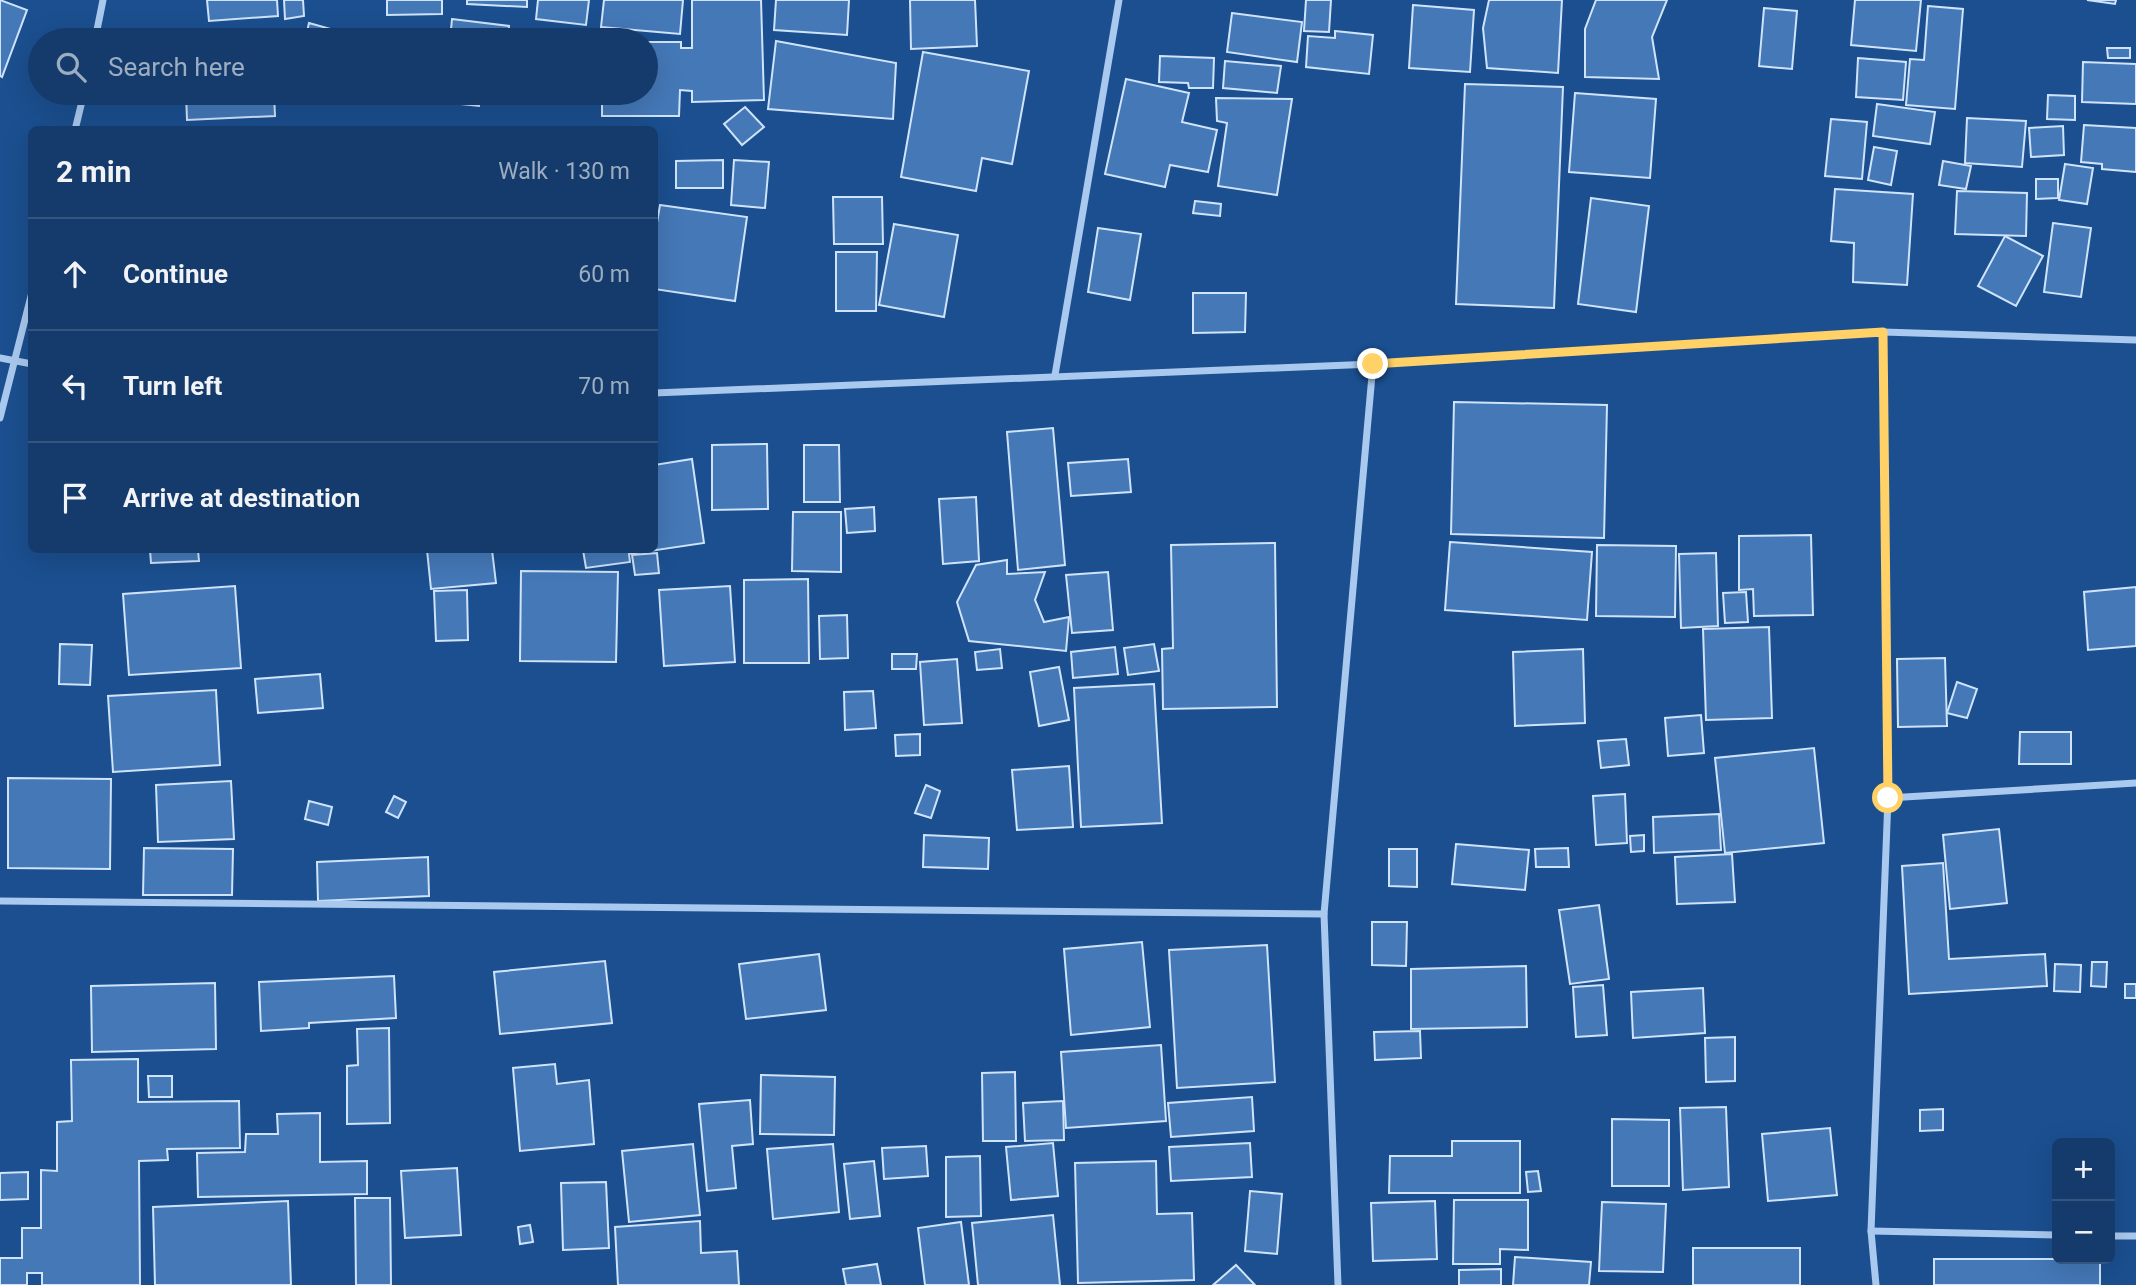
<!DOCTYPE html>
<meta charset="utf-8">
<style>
:root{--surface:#143b6b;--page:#214673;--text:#f1f3f6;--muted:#9dadc1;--line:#33557e}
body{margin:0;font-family:Roboto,sans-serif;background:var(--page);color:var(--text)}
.controls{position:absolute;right:21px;bottom:21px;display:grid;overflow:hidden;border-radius:10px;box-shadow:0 7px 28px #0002}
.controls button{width:63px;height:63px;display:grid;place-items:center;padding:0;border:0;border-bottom:2px solid var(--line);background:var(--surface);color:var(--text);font:35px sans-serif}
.stop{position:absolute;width:21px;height:21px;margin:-16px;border:5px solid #ffd166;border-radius:50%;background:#fff}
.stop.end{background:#ffd166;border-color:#fff;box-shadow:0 2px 7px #0008}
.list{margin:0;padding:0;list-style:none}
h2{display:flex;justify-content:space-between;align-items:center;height:91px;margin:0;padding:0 28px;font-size:30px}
h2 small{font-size:23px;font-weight:400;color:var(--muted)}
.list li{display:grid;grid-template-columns:46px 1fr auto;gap:21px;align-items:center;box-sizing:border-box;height:112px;padding:0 28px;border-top:2px solid var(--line)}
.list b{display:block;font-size:26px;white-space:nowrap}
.list em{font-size:23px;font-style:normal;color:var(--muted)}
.icon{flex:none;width:38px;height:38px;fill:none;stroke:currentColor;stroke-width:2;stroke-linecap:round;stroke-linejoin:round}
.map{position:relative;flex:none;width:2136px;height:1285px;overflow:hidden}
.search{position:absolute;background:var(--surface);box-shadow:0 7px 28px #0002;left:28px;top:28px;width:630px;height:77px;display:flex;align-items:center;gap:18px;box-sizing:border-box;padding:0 24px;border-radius:38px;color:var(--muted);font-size:26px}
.panel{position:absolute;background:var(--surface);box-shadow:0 7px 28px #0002;left:28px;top:126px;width:630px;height:427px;border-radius:10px}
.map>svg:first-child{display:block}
.building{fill:#4478b7;stroke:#cfe3fa;stroke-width:2}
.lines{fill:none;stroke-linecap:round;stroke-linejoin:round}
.street{stroke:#a9c9ee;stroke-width:7}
.route{stroke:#ffd166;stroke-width:9}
</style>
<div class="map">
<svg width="2136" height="1285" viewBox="0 0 2136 1285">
<rect width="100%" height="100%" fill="#1b4f8f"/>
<g class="building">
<path d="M0,0l27,10 -25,67 -2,-1z"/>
<path d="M207,0h70l1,16 -69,5z"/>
<path d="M284,0h19l1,16 -19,3z"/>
<path d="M387,0h55v14l-55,1z"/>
<path d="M467,0h60v7l-60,-3z"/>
<path d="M538,0h51l-3,25 -50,-6z"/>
<path d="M604,0h79l-3,34 -79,-7z"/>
<path d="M692,0h69l3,100 -72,2v-11l-12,-1 -1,26h-77v-23h44v-51h35v6h11z"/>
<path d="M776,0h73l-2,35 -73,-5z"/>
<path d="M910,0h65l2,46 -66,3z"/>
<path d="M1306,0h25l-2,32 -25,-1z"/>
<path d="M1489,0h73l-4,73 -71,-5 -4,-40z"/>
<path d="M1596,0h71l-15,37 7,42 -74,-2v-48z"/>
<path d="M1855,0h66l-5,51 -65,-6z"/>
<path d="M2087,0h29l-1,4z"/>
<path d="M1413,5l61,5 -4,62 -61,-4z"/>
<path d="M1928,6l35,3 -8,100 -49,-4 4,-46 14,1z"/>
<path d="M1764,8l33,3 -5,58 -33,-3z"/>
<path d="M1232,13l70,9 -5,40 -70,-10z"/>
<path d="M452,19l57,7 -1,14h-58z"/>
<path d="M309,23l32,9 -2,8h-34z"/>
<path d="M1335,31l38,4 -4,39 -63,-7 2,-31 27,2z"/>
<path d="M272,37v3h-85z"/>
<path d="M776,41l120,22 -3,56 -125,-10z"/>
<path d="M2107,48h23v10h-22z"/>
<path d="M923,52l106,19 -17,93 -30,-6 -6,33 -75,-14z"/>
<path d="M1160,56l54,2 -1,30h-24l-1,-5 -29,-1z"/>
<path d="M1858,58l48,4 -3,38 -47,-3z"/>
<path d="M1225,61l56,5 -4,27 -54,-5z"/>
<path d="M2083,62l53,2v40l-54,-2z"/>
<path d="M1126,79l63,14 -7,29 35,8 -9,42 -38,-7 -5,22 -60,-13z"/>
<path d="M1465,84l98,3 -9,221 -98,-4z"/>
<path d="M186,93h88l1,23 -88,4z"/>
<path d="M443,93h38l-2,13 -37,-4z"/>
<path d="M1575,93l81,6 -6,79 -81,-6z"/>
<path d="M2048,95l27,1v24l-28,-1z"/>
<path d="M1216,98l76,1 -15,96 -59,-9 9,-63 -10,-2z"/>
<path d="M1877,104l58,8 -5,32 -57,-8z"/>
<path d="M745,107l19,20 -22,18 -18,-21z"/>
<path d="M1967,118l59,3 -4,46 -57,-4z"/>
<path d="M1831,119l36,3 -5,57 -37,-3z"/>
<path d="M2084,125l52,3v44l-34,-3v-5l-21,-2z"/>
<path d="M2063,126l1,29 -33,2 -2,-29z"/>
<path d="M1874,147l23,4 -6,34 -23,-5z"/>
<path d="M723,160v28h-47v-27z"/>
<path d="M734,160l35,2 -4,46 -34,-3z"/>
<path d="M1943,161l28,5 -5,23 -27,-4z"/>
<path d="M2065,164l28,4 -6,36 -28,-4z"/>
<path d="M2036,179h22v19l-22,1z"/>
<path d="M1835,189l78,5 -6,91 -54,-3 1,-39 -23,-2z"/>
<path d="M1957,191l70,2 -1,43 -71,-2z"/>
<path d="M833,197h49l1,47h-49z"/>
<path d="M1591,198l58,8 -13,106 -58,-8z"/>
<path d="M1195,201l26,3 -1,12 -27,-3z"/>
<path d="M660,205l87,12 -12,84 -81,-12v-49z"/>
<path d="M2053,223l38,5 -10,69 -37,-5z"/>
<path d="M894,224l64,11 -14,82 -65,-12z"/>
<path d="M1098,228l43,6 -11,66 -42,-8z"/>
<path d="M2005,236l38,20 -27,50 -38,-20z"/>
<path d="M836,252h41l-1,59h-40z"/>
<path d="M1193,293h53l-1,39 -52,1z"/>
<path d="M1454,402l153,3 -3,133 -153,-4z"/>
<path d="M1053,428l12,137 -47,5 -11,-138z"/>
<path d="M767,444l1,65 -56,1v-65z"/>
<path d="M804,445h35l1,57h-36z"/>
<path d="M692,459l12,84 -75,11 1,8 -44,6 -3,-18h71v-85z"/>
<path d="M1128,459l3,33 -60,4 -3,-33z"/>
<path d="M976,497l3,64 -36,3 -4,-65z"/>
<path d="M874,507l1,24 -28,2 -2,-24z"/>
<path d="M793,512h48v60l-49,-1z"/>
<path d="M1811,535l2,80 -59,1 -1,-27 -14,1v-54z"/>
<path d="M1450,542l142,10 -5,68 -142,-10z"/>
<path d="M1275,543l2,164 -114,2 -1,-60 11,-1 -2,-103z"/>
<path d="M1597,545l79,1 -1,71 -79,-1z"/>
<path d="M150,550h67h-19l1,11 -48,2z"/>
<path d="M427,550h65l4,33 -65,6z"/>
<path d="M657,553l2,20 -24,2 -3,-20z"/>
<path d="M1716,553l2,73 -37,2 -2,-74z"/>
<path d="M1007,560v14l38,-2 -10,28 9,22 25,-5 -3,34 -97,-10 -12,-39 19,-37z"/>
<path d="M521,571l97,1 -2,90 -96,-1z"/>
<path d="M1108,572l5,58 -41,3 -6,-58z"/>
<path d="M808,579l1,84h-65v-83z"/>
<path d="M235,586l6,82 -112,7 -6,-81z"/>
<path d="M730,586l5,76 -71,4 -5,-76z"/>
<path d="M2136,587v59l-48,4 -4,-58z"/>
<path d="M467,590l1,50 -32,1 -2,-50z"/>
<path d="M1746,592l2,30 -23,1 -2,-30z"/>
<path d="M847,615l1,43 -28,1 -1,-43z"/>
<path d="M1769,627l3,91 -66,2 -3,-91z"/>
<path d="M60,644l32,1 -2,40 -31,-1z"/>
<path d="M1154,644l5,27 -31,4 -4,-27z"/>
<path d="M1115,647l3,27 -45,4 -2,-26z"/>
<path d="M1000,649l2,19 -25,2 -2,-18z"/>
<path d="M1583,649l2,74 -70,3 -2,-74z"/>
<path d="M892,654h25l-1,15h-24z"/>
<path d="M1945,658l2,68 -49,1 -1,-68z"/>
<path d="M957,659l5,64 -38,2 -4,-63z"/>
<path d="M1059,667l10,53 -30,6 -9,-54z"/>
<path d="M320,674l3,34 -65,5 -3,-34z"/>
<path d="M1957,682l20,7 -10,29 -20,-5z"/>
<path d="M1154,684l8,139 -81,4 -7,-139z"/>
<path d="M216,690l4,75 -107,7 -5,-76z"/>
<path d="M873,691l3,37 -31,2 -1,-38z"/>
<path d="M1701,715l3,38 -36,3 -3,-38z"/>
<path d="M2020,732h51v32h-52z"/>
<path d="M920,734v21l-24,1 -1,-21z"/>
<path d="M1626,739l3,26 -28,3 -3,-27z"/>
<path d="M1814,748l10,95 -99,10 -10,-95z"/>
<path d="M1069,766l4,61 -56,3 -5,-60z"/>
<path d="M8,778l103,1 -1,90 -102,-1z"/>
<path d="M231,781l3,58 -76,3 -2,-57z"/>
<path d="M926,785l14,6 -9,27 -16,-5z"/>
<path d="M1625,794l2,49 -31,2 -3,-49z"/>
<path d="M394,796l12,6 -8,16 -12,-6z"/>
<path d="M309,801l23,6 -4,18 -23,-6z"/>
<path d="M1719,814l2,36 -67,3 -1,-36z"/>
<path d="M1999,829l8,74 -57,6 -7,-74z"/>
<path d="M924,835l65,3 -1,31 -65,-2z"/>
<path d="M1644,835v16l-13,1 -1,-16z"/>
<path d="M1456,844l73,6 -4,40 -73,-6z"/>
<path d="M144,848l89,1 -1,46h-89z"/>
<path d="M1568,848l1,19h-33l-1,-18z"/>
<path d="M1389,849h28v38l-28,-1z"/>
<path d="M1732,854l3,48 -58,2 -2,-47z"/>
<path d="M428,857l1,39 -111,5 -1,-39z"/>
<path d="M1943,863l6,96 96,-5 2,32 -138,8 -7,-128z"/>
<path d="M1599,905l10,74 -39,5 -11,-74z"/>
<path d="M1372,922h35l-1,44 -34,-1z"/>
<path d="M1142,942l8,85 -79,8 -7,-86z"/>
<path d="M1267,945l8,137 -98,6 -8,-138z"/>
<path d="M819,954l7,56 -80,9 -7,-55z"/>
<path d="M605,961l7,62 -112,11 -6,-62z"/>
<path d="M2092,962h15l-1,25 -15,-1z"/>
<path d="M2055,964l26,1 -1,27 -26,-1z"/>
<path d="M1526,966l1,61 -116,2v-60z"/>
<path d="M394,976l2,42 -87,5v5l-48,3 -2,-49z"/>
<path d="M215,983l1,66 -124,3 -1,-66z"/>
<rect x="2125" y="984" width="11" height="14"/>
<path d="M1603,985l4,50 -31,2 -3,-50z"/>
<path d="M1703,988l2,45 -72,5 -2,-46z"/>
<path d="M389,1028l1,95 -43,1v-58l11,-1 -1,-36z"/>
<path d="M1420,1031l1,27 -46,2 -1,-28z"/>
<path d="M1735,1037v44l-29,1 -1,-44z"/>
<path d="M1161,1045l5,76 -100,7 -5,-76z"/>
<path d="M138,1059v43l101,-1 1,47 -73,1 1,11 -29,1 1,124h-98v-12h-15v12h-27v-27h22v-30h19v-58l16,1v-49l15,-1 -1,-61z"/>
<path d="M555,1064l2,20 32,-4 5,64 -74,7 -7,-83z"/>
<path d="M1015,1072l1,69h-33l-1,-68z"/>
<path d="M761,1075l74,2 -1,58 -74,-1z"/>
<path d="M148,1076h24v21h-23z"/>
<path d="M1252,1097l2,34 -83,6 -3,-34z"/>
<path d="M750,1100l3,44 -21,2 4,42 -29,3 -8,-87z"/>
<path d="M1063,1101l1,39 -39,1 -2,-38z"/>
<path d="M1726,1107l3,80 -46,3 -3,-82z"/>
<path d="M1943,1109v21l-23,1v-21z"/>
<path d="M320,1113v49l47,-1v33l-169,3 -1,-44 48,-1 1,-18h32l-1,-20z"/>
<path d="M1612,1119l57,1v66h-57z"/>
<path d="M1830,1128l7,67 -69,6 -6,-67z"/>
<path d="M1452,1141h68v52h-131l1,-37h62z"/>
<path d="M1053,1143l5,53 -47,4 -5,-53z"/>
<path d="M1250,1143l2,34 -81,4 -2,-34z"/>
<path d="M693,1144l7,71 -71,7 -7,-71z"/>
<path d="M833,1144l6,68 -66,7 -6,-70z"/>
<path d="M926,1146l2,30 -44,3 -2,-31z"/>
<path d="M980,1156l1,60 -35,1v-60z"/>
<path d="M874,1161l6,55 -30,3 -6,-55z"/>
<path d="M1156,1161l1,53 35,-1 2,67 -116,3 -3,-120z"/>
<path d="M457,1168l4,67 -56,3 -4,-67z"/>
<path d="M1538,1171l3,20 -13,1 -2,-20z"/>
<path d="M28,1172v27l-28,1v-27z"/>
<path d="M606,1182l3,66 -46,2 -2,-67z"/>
<path d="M1250,1191l32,3 -5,60 -32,-3z"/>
<path d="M355,1198h35l1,87h-35z"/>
<path d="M1454,1200h74v50l-28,-1v15h-47z"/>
<path d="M288,1201l3,84h-136l-2,-78z"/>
<path d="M1435,1201l2,58 -64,2 -2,-58z"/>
<path d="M1602,1202l64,2 -3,68 -64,-1z"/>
<path d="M1053,1215l7,70h-82l-6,-62z"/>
<path d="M700,1221l1,32 36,-2 2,34h-121l-3,-58z"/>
<path d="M961,1222l8,63h-44l-7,-57z"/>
<path d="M530,1225l3,17 -13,2 -2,-17z"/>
<rect x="1693" y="1248" width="107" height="37"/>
<path d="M1515,1257l76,5 -2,23h-76z"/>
<rect x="1934" y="1259" width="166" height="26"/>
<path d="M877,1264l4,21h-35l-3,-16z"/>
<path d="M1236,1265l19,20h-42z"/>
<path d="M1501,1269v16h-42v-15z"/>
</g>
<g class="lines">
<g class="street">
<path d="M95,40l8,-40"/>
<path d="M75,130l9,-37"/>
<path d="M0,358l32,6"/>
<path d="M1055,375l64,-375"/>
<path d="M654,393l719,-29 510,-32 253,8"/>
<path d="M0,418l32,-126"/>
<path d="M1888,798l248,-15"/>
<path d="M0,901l1324,13"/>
<path d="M1871,1231l186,4"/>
<path d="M2110,1236h26"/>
<path d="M1338,1285l-14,-371 49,-550"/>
<path d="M1876,1285l-5,-54 17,-433 -5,-466"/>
</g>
</g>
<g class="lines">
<path class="route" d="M1373,364l510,-32 5,466"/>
</g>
</svg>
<div class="controls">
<button>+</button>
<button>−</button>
</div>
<div class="stop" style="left:1888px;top:798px"></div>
<div class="stop end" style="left:1373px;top:364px"></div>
<div class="search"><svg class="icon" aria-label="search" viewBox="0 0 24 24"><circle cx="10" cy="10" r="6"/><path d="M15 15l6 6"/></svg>Search here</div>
<section class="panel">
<h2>2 min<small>Walk · 130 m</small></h2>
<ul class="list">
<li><svg class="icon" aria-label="ahead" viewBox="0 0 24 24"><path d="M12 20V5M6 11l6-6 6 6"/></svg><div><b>Continue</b></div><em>60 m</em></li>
<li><svg class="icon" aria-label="left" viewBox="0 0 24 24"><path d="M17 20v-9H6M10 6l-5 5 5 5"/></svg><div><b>Turn left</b></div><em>70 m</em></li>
<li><svg class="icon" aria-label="arrive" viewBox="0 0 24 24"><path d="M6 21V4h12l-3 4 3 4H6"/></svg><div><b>Arrive at destination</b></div></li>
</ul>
</section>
</div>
